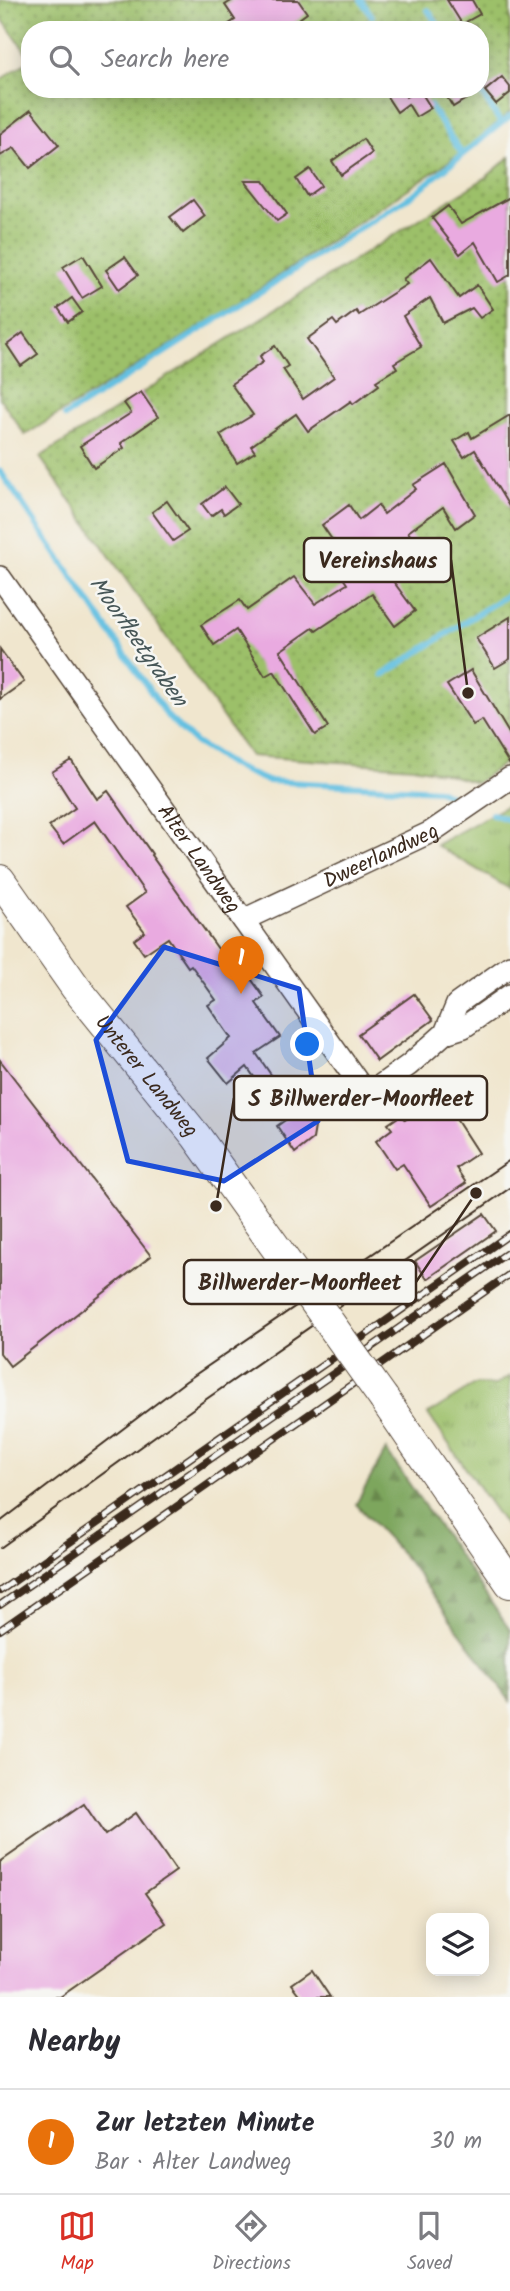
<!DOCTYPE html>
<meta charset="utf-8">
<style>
:root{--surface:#fff;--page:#f7f7f7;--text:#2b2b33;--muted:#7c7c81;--line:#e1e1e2;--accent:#d93025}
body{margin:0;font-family:Kalam,sans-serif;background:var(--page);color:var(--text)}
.controls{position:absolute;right:21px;bottom:21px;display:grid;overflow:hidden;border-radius:14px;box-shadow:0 4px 18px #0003}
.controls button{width:63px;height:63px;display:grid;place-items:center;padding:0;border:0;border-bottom:2px solid var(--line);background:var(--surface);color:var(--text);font:35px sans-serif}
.you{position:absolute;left:308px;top:1045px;width:24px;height:24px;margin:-18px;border:5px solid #fff;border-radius:50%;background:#1a73e8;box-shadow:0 0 0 10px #1a73e833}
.badge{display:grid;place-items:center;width:46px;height:46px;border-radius:50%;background:var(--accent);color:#fff;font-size:23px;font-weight:700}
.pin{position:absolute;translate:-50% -58px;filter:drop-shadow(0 2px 4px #0008)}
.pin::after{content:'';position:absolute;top:37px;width:24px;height:21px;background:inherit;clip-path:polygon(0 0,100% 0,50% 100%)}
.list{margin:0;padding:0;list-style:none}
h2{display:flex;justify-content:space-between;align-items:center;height:91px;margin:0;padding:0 28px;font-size:30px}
h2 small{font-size:23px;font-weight:400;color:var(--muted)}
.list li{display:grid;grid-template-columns:46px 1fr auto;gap:21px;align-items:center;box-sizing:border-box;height:105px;padding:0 28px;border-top:2px solid var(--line)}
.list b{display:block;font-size:26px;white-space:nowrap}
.list p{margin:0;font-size:23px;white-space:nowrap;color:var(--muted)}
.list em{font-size:23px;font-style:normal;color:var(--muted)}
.icon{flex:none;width:38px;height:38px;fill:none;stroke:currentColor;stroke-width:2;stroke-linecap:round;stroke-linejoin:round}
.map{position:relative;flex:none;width:510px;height:1997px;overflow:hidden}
.search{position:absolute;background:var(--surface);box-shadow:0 4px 18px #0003;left:21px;right:21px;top:21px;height:77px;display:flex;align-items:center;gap:18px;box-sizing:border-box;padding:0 24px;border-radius:28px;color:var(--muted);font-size:26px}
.sheet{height:196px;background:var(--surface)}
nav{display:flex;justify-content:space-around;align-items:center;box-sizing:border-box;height:98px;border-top:2px solid var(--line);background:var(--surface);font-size:19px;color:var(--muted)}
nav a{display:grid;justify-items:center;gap:4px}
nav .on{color:var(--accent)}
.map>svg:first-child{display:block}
.grass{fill:url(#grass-tufts);stroke:#6c7544;stroke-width:2}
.forest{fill:url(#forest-firs);stroke:#5c683e;stroke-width:2}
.garden{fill:url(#garden-dots);stroke:#6c7544;stroke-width:2}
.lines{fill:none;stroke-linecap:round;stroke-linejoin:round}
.stream{stroke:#63c0e1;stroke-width:6}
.building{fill:#e9aae0}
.minor-casing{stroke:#564638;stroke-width:24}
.secondary-casing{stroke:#564638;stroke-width:32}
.minor{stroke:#fff;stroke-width:21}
.secondary{stroke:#fff;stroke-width:30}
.tram{stroke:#3b2a1e;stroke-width:2}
.rail-casing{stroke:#3b2a1e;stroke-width:8}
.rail{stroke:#f6f6f2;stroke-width:5;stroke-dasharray:16;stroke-linecap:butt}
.secondary-bridge-casing{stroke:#564638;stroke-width:32;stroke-linecap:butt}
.secondary-bridge{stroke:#fff;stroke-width:30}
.marked{fill:#1d4ed8;fill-opacity:0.2;stroke:#1d4ed8;stroke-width:5;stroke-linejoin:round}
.labels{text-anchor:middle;stroke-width:5;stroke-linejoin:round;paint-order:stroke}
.street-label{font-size:21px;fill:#3b2a1e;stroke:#f6f6f2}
.water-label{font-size:23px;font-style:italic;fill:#475758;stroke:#f6f6f2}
.leader{fill:none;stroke:#3b2a1e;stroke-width:2.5}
.callout-dot{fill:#3b2a1e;stroke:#f6f6f2;stroke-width:2.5}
.callout{fill:#f6f6f2;stroke:#3b2a1e;stroke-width:2.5}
.callout-label{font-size:23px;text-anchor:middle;font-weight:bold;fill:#3b2a1e}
</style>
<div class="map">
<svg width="510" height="1997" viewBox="0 0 510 1997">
<defs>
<pattern id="grass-tufts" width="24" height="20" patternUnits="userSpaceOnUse" patternTransform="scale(1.75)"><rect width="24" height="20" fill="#9cc069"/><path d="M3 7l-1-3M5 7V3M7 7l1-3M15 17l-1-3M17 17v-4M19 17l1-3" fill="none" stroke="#809c56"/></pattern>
<pattern id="forest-firs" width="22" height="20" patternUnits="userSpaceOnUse" patternTransform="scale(1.75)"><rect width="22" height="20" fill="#7da65d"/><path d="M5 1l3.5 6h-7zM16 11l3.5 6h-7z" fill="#68874c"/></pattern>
<pattern id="garden-dots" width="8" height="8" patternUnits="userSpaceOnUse" patternTransform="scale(1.75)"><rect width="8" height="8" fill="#9cc069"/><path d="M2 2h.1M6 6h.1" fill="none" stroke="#809c56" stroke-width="1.8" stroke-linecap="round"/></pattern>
</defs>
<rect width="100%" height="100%" fill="#f6f6f2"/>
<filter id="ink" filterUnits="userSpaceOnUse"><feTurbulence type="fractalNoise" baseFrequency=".0143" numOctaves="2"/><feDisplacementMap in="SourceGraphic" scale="14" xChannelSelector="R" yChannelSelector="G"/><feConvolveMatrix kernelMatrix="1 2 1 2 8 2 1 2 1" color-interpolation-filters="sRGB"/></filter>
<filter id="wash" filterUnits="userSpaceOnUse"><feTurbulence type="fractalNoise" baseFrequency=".00686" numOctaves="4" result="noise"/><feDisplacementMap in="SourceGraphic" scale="28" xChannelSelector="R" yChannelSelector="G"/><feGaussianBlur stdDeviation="1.57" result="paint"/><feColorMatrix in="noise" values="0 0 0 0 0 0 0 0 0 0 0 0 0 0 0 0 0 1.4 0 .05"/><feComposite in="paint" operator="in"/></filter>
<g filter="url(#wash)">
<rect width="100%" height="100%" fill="#f0e6ce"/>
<g class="grass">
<path d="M510,804v85l-74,-44z"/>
<path d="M510,1376v156l-82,-118 48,-30 20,1z"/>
</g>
<path class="forest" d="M386,1450l124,180v71l-103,-141 -51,-56z"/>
<g class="garden">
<path d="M0,0h510v112l-44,38 -243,163 -198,122 -25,-37v-318l30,-20v29h450v-59h-450v28l-30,-42z"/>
<path d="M510,157v602l-34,24 -35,-11 -28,-5 -163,-11 -210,-299 445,-279z"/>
</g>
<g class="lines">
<g class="stream">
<path d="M361,0l11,16"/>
<path d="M428,10l13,20"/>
<path d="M479,89l22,34"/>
<path d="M430,106l32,48"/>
<path d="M65,416l350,-223 95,-77"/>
<path d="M0,471l168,246 28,26 41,25 30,13 172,9 16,9"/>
<path d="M383,675l127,-82"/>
<path d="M492,814l18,6"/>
</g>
</g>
<g id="blocks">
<g class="building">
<path d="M233,0h65l9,13 -23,17h-64l15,-10 -10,-15z"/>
<path d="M447,0h25l8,14 -18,10z"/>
<path d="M502,77l8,10v6l-14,11 -11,-13z"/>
<path d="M382,89h19l5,8 13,-8 12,19 -15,9 -8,-13 -11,8z"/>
<path d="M442,89h40l-29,18z"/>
<path d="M31,110l28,35 -29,23 -16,-20 -14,8v-22z"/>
<path d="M363,139l9,14 -31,22 -9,-14z"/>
<path d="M310,169l11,17 -14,10 -11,-17z"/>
<path d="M245,181h19l23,33 -10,7z"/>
<path d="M510,197v78l-12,7 -23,-40 -15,12 -28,-36 16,-12 13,18z"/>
<path d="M193,200l12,16 -22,17 -13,-16z"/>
<path d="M83,255l19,31 -20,12 -19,-31z"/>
<path d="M125,257l13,18 -19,14 -13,-19z"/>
<path d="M431,258l28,40 18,-13 16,24 -13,9 -8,-10 -29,15 -13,-25 -27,18 18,31 -27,16 3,5 -21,13 3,4 -26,19 -2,-3 -43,30 -12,-17 -45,32 4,6 -18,11 -17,-28 33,-20 -22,-31 32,-22 -3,-6 15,-10 13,20 -5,3 20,30 31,-22 -27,-38 26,-19 4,5 19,-14 3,4 48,-31 -4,-5z"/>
<path d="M72,298l10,14 -14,10 -10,-14z"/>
<path d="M23,333l15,21 -17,12 -14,-21z"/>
<path d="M141,392l17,25 -37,26 3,5 -30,20 -14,-22 51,-33 -7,-10z"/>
<path d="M510,415v93l-35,-58 -11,7 -10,-16 15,-9 3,6z"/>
<path d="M446,464l29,50 -19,14 -13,-21 -35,25 18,26 -33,23 22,30 -20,15 -23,-32 -56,37 -3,-3 -33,23 48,76 -13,8 -41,-64 -9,5 -29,-46 -22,15 -13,-20 39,-25 7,10 47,-33 21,27 32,-20 -7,-11 10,-7 -28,-41 27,-20 10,15 19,-15 6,9 32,-25 -3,-4z"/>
<path d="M225,487l13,17 -14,10 -3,-5 -10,7 -9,-12z"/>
<path d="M167,501l21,30 -15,10 -21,-29z"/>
<path d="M510,617v42l-15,9 -19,-30z"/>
<path d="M0,649l24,33 -24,17z"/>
<path d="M471,670l39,65v30l-28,-45 -9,5 -26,-40z"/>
<path d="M71,760l26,39 11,-8 44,63 -1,1 80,112 2,-2 11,15 5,-4 15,21 -8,6 24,34 -24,16 20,29 -12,9 -17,-24 -19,16 -20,-25 23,-20 -23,-33 8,-5 -25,-35 -3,2 -20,-29 -24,16 -10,-14 11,-8 -19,-25 19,-14 -50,-72 -32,23 -14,-18 26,-18 -23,-36z"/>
<path d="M414,994l19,26 -56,41 -19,-27z"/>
<path d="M0,1060l151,196 -141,110 -10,-13z"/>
<path d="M312,1076l15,23 -8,4 -6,36 -18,14 -18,-27 14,-10 -12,-17z"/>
<path d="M441,1096l37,57 -22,15 10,15 -35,23 -28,-42 -8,5 -19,-28 16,-12 -4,-5 13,-9 4,5z"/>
<path d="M484,1214l12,17 -69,48 -12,-18z"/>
<path d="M84,1804l21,31 31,-22 40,58 -31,22 21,30 -106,74h-60v-135z"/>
<path d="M312,1970l18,27h-28l-10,-13z"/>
</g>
</g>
</g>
<g filter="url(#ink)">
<use href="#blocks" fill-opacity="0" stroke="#564638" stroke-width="2"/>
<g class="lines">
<g class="minor-casing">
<g id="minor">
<path id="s1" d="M0,577l367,518 42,-30 36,-32 12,-29 53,-38"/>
<path id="s2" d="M243,920l188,-88 79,-54"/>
<path d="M445,1033l19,-6 46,-32"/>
</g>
</g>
<g class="secondary-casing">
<g id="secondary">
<path id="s3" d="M0,880l76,108 120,148 83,116"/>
<path d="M384,1399l126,184"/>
</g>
</g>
<use href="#minor" class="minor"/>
<use href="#secondary" class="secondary"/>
<g class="tram">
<path d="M0,1522l186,-141 324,-221"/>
<path d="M0,1548l205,-148 305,-212"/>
</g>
<g class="rail-casing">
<g id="rail">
<path d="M0,1591l510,-357"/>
<path d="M0,1605l510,-354"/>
<path d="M0,1630l510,-356"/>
</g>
</g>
<use href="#rail" class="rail"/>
<g class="secondary-bridge-casing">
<path id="secondary-bridge" d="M279,1252l105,147"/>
</g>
<use href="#secondary-bridge" class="secondary-bridge"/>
</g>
</g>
<path class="marked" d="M164,947l135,42 19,132 -94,60 -96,-20 -32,-121z"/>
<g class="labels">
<g class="street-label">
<text dy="7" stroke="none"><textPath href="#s2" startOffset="152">Dweerlandweg</textPath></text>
<text dy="7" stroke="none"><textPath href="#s1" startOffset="345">Alter Landweg</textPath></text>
<text dy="7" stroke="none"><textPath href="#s3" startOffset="245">Unterer Landweg</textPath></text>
</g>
<g class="water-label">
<text transform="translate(139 641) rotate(55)" y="8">Moorfleetgraben</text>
</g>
</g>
<path class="leader" d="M468 693L451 560M216 1206L234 1098M476 1193L416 1282"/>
<g class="callout-dot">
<circle cx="468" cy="693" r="7"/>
<circle cx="216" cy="1206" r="7"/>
<circle cx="476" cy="1193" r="7"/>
</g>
<g class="callout">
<rect x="304" y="538" width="147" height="44" rx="7"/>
<rect x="234" y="1076" width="253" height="44" rx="7"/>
<rect x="184" y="1260" width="232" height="44" rx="7"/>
</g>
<g class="callout-label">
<text x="378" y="568">Vereinshaus</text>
<text x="361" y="1106">S Billwerder-Moorfleet</text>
<text x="300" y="1290">Billwerder-Moorfleet</text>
</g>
</svg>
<div class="controls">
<button><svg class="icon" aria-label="layers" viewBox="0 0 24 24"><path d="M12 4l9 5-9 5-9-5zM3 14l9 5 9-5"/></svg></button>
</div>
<div class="you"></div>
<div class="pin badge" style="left:241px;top:994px;background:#e8710a">1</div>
<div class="search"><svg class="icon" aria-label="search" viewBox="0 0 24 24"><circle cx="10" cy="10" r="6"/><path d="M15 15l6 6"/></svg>Search here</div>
</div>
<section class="sheet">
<h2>Nearby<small></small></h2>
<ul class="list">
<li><span class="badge" style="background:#e8710a">1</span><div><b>Zur letzten Minute</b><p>Bar · Alter Landweg</p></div><em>30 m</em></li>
</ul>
</section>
<nav>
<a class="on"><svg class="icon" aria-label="map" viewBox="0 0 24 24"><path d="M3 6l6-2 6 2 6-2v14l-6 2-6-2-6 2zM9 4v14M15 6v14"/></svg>Map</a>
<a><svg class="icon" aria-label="directions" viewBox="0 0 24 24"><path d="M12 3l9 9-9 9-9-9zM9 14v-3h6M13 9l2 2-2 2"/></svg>Directions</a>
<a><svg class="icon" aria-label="saved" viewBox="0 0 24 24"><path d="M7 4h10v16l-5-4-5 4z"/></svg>Saved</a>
</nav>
